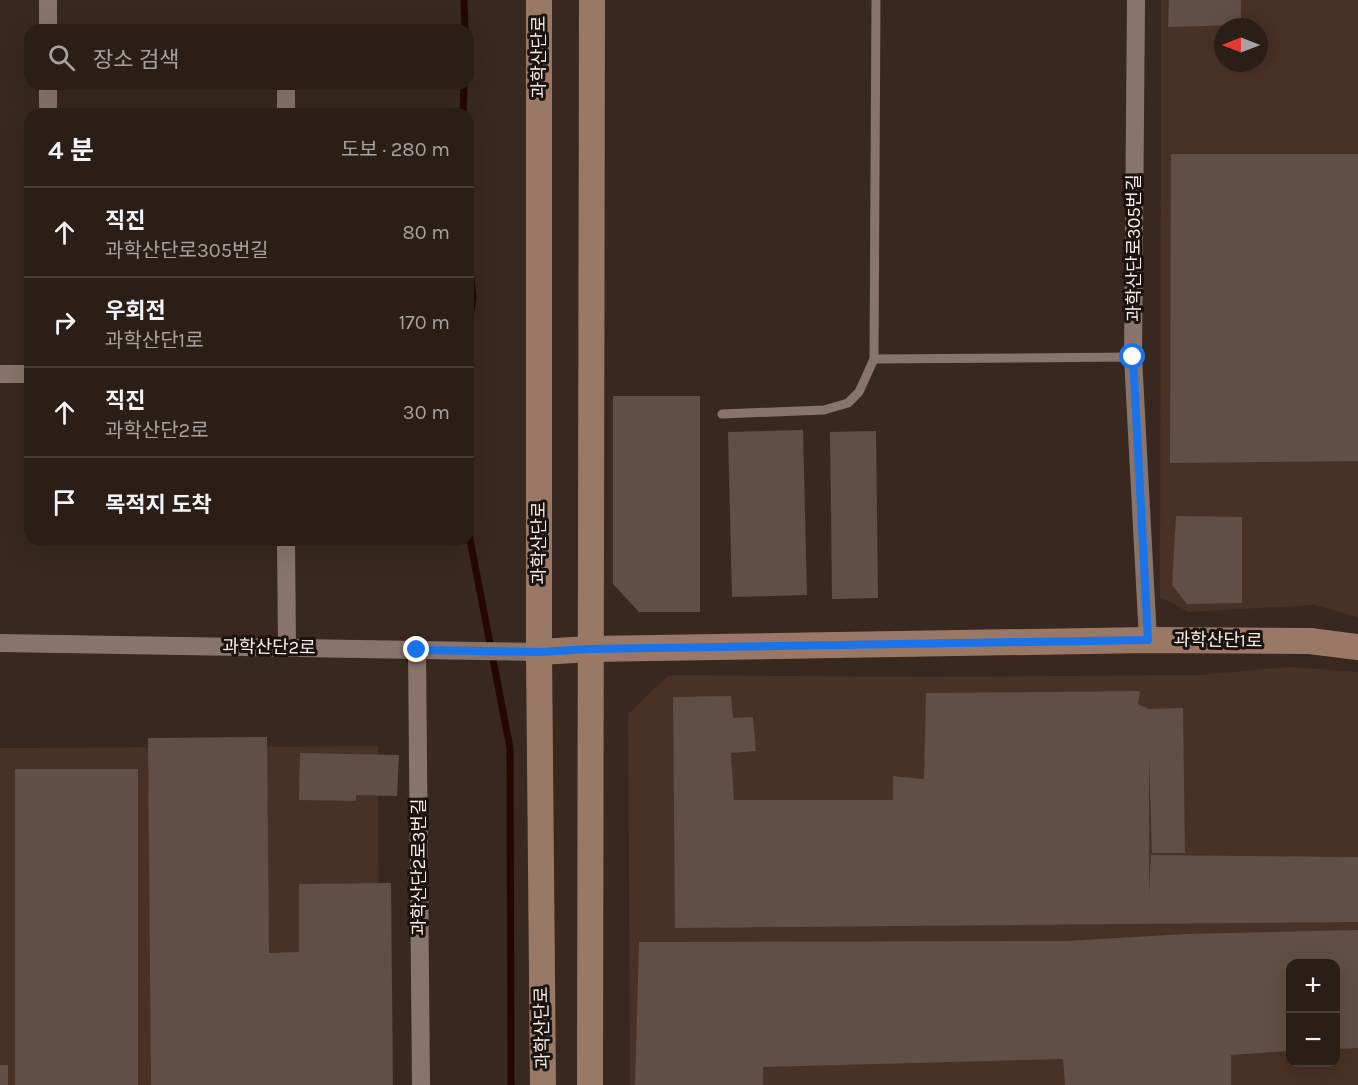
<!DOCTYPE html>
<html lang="ko">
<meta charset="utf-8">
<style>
:root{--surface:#2b1e17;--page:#332720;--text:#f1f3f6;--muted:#a6a2a1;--line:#473c36}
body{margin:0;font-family:Karla,"Noto Sans KR",sans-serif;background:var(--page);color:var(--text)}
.controls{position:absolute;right:18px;bottom:18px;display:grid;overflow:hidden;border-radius:12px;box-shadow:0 6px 24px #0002}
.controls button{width:54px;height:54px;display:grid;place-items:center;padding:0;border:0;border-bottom:2px solid var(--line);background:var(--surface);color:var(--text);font:30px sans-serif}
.compass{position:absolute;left:1214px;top:18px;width:54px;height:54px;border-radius:50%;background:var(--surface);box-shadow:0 6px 24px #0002;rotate:270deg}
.stop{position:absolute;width:18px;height:18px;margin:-14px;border:4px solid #1a73e8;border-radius:50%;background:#fff}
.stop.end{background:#1a73e8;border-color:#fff;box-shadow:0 2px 6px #0008}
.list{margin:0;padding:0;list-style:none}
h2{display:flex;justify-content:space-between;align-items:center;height:78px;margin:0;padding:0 24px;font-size:26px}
h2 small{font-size:20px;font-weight:400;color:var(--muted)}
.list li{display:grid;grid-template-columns:39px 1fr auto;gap:18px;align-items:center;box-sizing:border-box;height:90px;padding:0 24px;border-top:2px solid var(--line)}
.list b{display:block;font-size:22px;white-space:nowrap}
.list p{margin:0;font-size:20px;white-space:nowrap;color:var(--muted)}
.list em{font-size:20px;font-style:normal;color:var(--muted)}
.icon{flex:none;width:33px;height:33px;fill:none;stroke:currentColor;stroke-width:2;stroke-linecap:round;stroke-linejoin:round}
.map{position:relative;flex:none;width:1358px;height:1085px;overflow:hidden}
.search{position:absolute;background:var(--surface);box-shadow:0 6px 24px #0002;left:24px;top:24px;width:450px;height:66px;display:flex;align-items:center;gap:15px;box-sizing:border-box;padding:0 21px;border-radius:18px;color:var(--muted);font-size:22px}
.panel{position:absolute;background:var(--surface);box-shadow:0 6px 24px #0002;left:24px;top:108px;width:450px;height:438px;border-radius:18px}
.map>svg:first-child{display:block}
.built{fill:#483125;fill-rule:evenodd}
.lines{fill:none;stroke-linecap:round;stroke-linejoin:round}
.stream{stroke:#240800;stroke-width:7}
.building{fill:#614e44}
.lane{stroke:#88746a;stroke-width:9}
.street{stroke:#88746a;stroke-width:18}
.secondary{stroke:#997866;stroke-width:26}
.route{stroke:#1a73e8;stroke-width:8}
.labels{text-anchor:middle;stroke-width:6;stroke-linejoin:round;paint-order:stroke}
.street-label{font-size:18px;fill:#faeee8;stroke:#1b130f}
</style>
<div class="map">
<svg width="1358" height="1085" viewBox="0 0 1358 1085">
<rect width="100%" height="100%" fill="#39281f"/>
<g class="built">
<path d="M1161,0h197v617l-44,-12 -126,7 -28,-15zM1223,27h36v36h-36z"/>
<path d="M1290,667l68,5v413h-728l-2,-371 41,-39 262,2 268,-2zM1290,964h46v98h-46z"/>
<path d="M378,746l1,339h-379v-337z"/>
</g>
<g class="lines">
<g class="stream">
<path d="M464,0l1,30"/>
<path d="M463,114l1,-30"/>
<path d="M468,250l5,48 -5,31"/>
<path d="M468,529l42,219 1,337"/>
</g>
</g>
<g class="building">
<path d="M1169,0h72v25l-73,2z"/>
<path d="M1171,154h187v307l-188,2z"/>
<path d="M613,396h87v216h-61l-26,-28z"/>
<path d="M803,430l4,165 -75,2 -4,-165z"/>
<path d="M876,431l2,167 -46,1 -2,-167z"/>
<path d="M1176,516l66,1v86l-55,1 -15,-19z"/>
<path d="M1140,691l-2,13 11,5 34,-1 2,145h-33l-3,-98v139l2,-39 207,2v65l-683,6 -2,-231 58,-1 2,22 20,-1 3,34 -25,2 3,47h159v-24l31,3 2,-86z"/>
<path d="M267,737l2,216 30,-1v-68l92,-1 2,202h-242l-3,-347z"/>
<path d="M300,753l99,2 -2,41 -41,-1v6l-57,-1z"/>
<rect x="15" y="769" width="123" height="316"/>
<path d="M1358,930v118l-22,1v-85h-46v87l-59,4v30h-166l-2,-26 -300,8v18h-128l4,-143 426,-1 121,-7z"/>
<rect x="0" y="1065" width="8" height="20"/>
</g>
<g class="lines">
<g class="lane">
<path d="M874,359l259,-2"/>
<path d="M722,414l102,-4 24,-7 11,-11 15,-33 2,-359"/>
</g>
<g class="street">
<path d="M48,0v30"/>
<path d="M1136,0l-3,357 15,283"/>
<path d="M48,114v-30"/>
<path d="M286,114v-30"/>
<path d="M0,374h30"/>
<path d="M286,540l1,107"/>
<path d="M0,643l539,9"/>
<path d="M417,650l4,435"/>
</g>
<g class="secondary">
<path d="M539,0v652l4,433"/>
<path d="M539,652l52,-3 557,-9 162,1 48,6"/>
<path d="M590,1085l2,-1085"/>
</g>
</g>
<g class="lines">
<path class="route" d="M417,650l122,2 52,-3 557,-9 -15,-283"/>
</g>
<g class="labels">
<g class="street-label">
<text transform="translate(539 57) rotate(-90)" y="6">과학산단로</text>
<text transform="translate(1134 248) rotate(-90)" y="6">과학산단로305번길</text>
<text transform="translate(539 543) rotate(-90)" y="6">과학산단로</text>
<text transform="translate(1218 640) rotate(1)" y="6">과학산단1로</text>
<text transform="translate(269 647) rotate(1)" y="6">과학산단2로</text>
<text transform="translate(419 867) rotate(-90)" y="6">과학산단2로3번길</text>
<text transform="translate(542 1028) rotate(-91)" y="6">과학산단로</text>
</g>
</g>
</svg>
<div class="controls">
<button>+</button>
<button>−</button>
</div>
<svg class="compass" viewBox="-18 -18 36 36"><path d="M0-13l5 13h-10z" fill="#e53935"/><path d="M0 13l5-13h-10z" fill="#a6a2a1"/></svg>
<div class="stop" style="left:1133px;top:357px"></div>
<div class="stop end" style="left:417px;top:650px"></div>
<div class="search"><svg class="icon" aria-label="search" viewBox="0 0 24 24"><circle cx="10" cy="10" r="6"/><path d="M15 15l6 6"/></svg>장소 검색</div>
<section class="panel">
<h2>4 분<small>도보 · 280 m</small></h2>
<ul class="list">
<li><svg class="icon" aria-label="ahead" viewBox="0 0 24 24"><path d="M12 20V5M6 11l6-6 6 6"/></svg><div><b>직진</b><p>과학산단로305번길</p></div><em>80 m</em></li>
<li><svg class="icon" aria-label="right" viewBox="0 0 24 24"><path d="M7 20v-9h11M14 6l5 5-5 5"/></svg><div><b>우회전</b><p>과학산단1로</p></div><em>170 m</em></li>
<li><svg class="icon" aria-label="ahead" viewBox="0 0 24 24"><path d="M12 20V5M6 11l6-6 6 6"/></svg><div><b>직진</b><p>과학산단2로</p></div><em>30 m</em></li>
<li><svg class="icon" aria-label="arrive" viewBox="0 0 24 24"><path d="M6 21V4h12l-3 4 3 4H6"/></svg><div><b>목적지 도착</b></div></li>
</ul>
</section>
</div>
